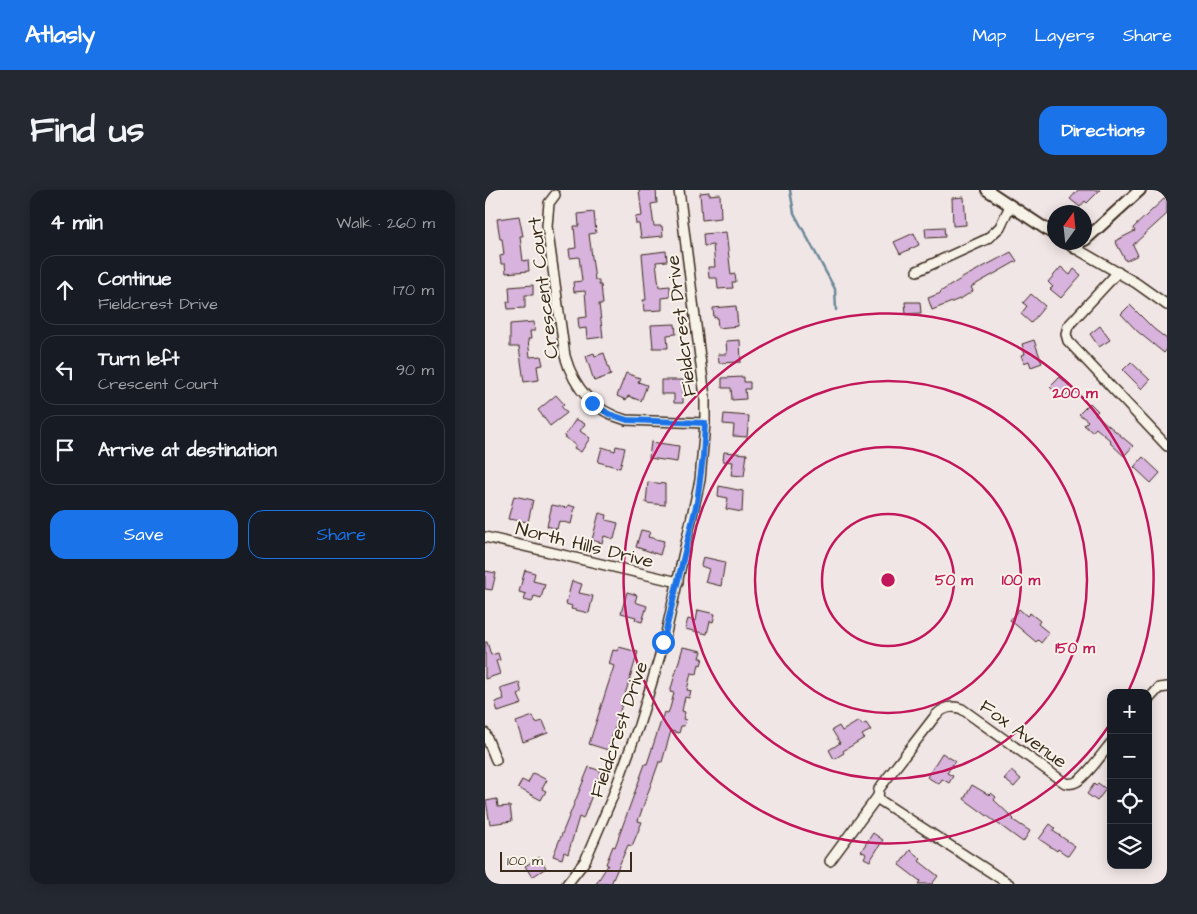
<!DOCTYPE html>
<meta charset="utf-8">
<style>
:root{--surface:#171b24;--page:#242831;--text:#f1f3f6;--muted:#9ea1a6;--line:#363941;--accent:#1a73e8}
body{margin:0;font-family:"Architects Daughter",sans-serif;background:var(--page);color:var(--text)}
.controls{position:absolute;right:15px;bottom:15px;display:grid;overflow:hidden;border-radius:10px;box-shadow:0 2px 12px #0003}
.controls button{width:45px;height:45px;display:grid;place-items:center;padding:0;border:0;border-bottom:1px solid var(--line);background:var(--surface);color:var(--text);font:25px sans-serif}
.compass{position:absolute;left:562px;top:15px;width:45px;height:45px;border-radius:50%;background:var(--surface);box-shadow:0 2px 12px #0003;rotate:15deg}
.scale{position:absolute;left:15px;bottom:12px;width:132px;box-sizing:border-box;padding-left:5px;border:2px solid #3b2a1e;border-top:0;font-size:14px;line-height:18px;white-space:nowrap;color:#3b2a1e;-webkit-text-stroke:4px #f7f3e8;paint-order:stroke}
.stop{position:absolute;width:15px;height:15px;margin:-11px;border:4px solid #1a73e8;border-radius:50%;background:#fff}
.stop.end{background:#1a73e8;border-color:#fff;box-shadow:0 1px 5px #0008}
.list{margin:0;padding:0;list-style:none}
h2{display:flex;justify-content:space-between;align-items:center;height:65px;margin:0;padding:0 20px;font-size:21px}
h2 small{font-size:16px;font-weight:400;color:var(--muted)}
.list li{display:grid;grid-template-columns:32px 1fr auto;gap:15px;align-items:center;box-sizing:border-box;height:70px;margin:0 10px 10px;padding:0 10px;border:1px solid var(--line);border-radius:15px}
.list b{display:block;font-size:19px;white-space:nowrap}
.list p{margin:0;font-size:16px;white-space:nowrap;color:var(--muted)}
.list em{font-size:16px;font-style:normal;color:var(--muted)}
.actions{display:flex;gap:10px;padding:15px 20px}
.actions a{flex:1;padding:11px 0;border:1px solid var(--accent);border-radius:15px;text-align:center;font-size:18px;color:var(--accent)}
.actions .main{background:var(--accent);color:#fff}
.icon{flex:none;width:28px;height:28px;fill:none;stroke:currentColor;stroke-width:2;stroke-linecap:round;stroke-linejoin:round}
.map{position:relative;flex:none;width:682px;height:694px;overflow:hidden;border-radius:15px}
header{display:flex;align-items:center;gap:30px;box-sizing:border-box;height:70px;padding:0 25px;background:var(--accent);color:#fff}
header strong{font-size:24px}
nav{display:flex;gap:28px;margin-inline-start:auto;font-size:18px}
.intro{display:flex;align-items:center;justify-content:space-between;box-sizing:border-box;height:120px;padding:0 30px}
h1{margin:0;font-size:35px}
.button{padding:12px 22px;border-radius:15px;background:var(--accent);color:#fff;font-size:18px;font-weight:700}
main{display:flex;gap:30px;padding:0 30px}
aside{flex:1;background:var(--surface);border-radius:15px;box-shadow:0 2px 12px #0003}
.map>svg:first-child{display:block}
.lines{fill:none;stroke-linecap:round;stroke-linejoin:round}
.stream{stroke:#6a8898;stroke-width:2.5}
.building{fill:#d7b3dd;stroke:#3b2a1e}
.minor-casing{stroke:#3b2a1e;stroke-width:12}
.tertiary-casing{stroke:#3b2a1e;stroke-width:14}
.minor{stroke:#f7f3e8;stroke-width:9}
.tertiary{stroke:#f7f3e8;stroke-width:10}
.route{stroke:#1a73e8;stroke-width:6}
.ring{fill:none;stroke:#c2185b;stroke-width:2.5}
.labels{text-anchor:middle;stroke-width:4;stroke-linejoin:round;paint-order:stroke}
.street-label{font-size:19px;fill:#3b2a1e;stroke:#f7f3e8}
.centre{fill:#c2185b;stroke:#f7f3e8;stroke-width:2.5}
.ring-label{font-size:15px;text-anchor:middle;font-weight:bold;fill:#c2185b;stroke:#f7f3e8;stroke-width:4;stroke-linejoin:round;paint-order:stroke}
</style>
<header>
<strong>Atlasly</strong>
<nav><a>Map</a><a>Layers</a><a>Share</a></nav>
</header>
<div class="intro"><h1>Find us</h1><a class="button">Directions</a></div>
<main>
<aside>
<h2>4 min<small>Walk · 260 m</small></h2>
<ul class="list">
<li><svg class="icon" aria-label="ahead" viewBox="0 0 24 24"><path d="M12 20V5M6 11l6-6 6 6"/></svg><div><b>Continue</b><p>Fieldcrest Drive</p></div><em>170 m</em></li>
<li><svg class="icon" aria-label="left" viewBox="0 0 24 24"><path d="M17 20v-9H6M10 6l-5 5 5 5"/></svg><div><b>Turn left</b><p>Crescent Court</p></div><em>90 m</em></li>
<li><svg class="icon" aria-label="arrive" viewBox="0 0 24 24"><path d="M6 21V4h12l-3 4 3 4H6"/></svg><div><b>Arrive at destination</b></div></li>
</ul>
<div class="actions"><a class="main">Save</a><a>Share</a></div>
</aside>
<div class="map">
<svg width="682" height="694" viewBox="0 0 682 694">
<rect width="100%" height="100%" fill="#f1e6e6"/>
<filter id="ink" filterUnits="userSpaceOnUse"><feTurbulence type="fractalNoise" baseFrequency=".02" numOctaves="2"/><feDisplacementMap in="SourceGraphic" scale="10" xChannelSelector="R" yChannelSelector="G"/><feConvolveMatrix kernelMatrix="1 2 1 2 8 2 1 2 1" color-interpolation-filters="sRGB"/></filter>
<g filter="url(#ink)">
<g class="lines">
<path class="stream" d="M305,0l4,23 41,76 1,21"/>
</g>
<g class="building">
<path d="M154,0h17l1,13 -6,1 3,22h8l1,10 -22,2 -2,-14h-3l-1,-7 7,-1z"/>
<path d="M593,0h22l-13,13 -2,-2 -5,6 -10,-8z"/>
<path d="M224,2v3l11,-1 1,24 -19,2 -2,-27z"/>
<path d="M682,6v18l-34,31 5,10 -12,6 -11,-20 20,-10 -2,-3z"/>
<path d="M479,7l2,28 -13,1 -1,-28z"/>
<path d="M109,22l2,21 -7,1 6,46h4v5h2l2,19h-4l4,33 -16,2 -1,-11 -7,1 -1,-11 9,-1 -2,-26 -11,1 -1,-10 9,-1 -3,-24 -9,1 -1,-9 7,-1 -2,-22h5l-1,-12z"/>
<path d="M34,26l4,20h-3l3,25 5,-1 1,11 -23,2 -1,-9h-4l-1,-8 4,-1 -2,-16h-2l-3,-20z"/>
<path d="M459,37l1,10 -19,1 -1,-10z"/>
<path d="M241,42l5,43 4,-1 1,8h-4l1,6 -15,1 -1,-11h-8l-1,-11h7l-2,-22 -9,1 -1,-12z"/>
<path d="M429,43l5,12 -19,9 -6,-12z"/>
<path d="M181,61l1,10 -11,1 3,25 11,-1v11l-8,1v12l-18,1 -1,-11h3l-4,-46z"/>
<path d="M526,62l6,9 -46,26 2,4 -11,7 -30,12 -4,-12 13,-5 -1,-1 24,-15z"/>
<path d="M576,77l9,8 4,-6 7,6 -20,23 -11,-9 3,-2 -5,-5z"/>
<path d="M48,95v10h-8v13l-17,1 -1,-7h3l-1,-15z"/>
<path d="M546,104l14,12 -14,17 -10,-9 6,-8 -4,-3z"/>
<path d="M420,112h15l1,11 -15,1z"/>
<path d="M645,115l24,24 13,10v10l-3,4 -27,-22 -16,-17z"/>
<path d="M251,116l2,20 -20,2 -1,-11 -3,1 -1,-10z"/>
<path d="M49,132l1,9h-5l1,8h-3l2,18 11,-1 2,9 -6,1 2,14 -15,2 -5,-35h-9v-23z"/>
<path d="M190,134l1,10 -9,1 1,13h-15l-2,-23z"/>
<path d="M615,136l10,14 -11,7 -9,-13z"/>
<path d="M255,150l1,22 -22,1 -1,-9h9l-1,-13z"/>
<path d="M549,150l8,23 -11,4 -2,-6 -5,2 -3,-8 4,-1 -3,-10z"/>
<path d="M109,163l1,3 9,-3 7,22 -17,6 -8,-25z"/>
<path d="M646,172l19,18 -8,9 -19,-19z"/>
<path d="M141,183l14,5 -2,4 9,3 -6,16 -13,-5 -2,4 -9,-4z"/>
<path d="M259,187v5h6v7h-5l1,10 -14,1 -1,-12h-9v-10z"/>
<path d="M575,187l12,12 -10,10 -12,-12z"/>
<path d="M176,190h22v23h-9v-9h-13z"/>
<path d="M71,205l8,9 -3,2 6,7 -17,13 -12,-16z"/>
<path d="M605,213l8,8 -3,3 38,32 -9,10 -14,-13 1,-2 -15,-13 -4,4 -8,-7 4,-4 -9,-7z"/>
<path d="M239,224l25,2 -2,21 -14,-1 1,-11 -11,-1z"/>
<path d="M91,229l9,5 -5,7 10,7 -9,14 -7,-4 2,-3 -12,-8z"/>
<path d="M166,252l28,4 -2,16 -28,-4z"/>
<path d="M131,256l9,2 -5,20 -22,-6 4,-15 13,4z"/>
<path d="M239,262l23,2 -3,22 -13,-1 2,-13 -10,-1z"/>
<path d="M658,267l17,16 -9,10 -17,-16z"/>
<path d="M163,292l17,2v21l-19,-2z"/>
<path d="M234,296l24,5 -1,21 -16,-3 2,-11 -10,-2z"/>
<path d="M29,306l19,4 -5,22 -20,-3z"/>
<path d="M67,315l15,3 1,-3 7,2 -4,17 -12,-3 -2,8 -10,-3z"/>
<path d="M114,323l8,2 -1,5 12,3 -4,16 -10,-3 -2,7 -10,-3z"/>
<path d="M156,340l9,2 -2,5 16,4 -4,14 -24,-8z"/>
<path d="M218,367l22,5 -4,24 -16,-4 4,-13 -8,-3z"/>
<path d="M40,380l10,3 -2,8 12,3 -4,14 -7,-2 -2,6 -8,-2 2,-6 -7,-2z"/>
<path d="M0,381l11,2 -4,17 -7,-1z"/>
<path d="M87,391l10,3 -3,9 14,3 -4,17 -18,-4 1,-3 -6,-2z"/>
<path d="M142,402l10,3 -2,7 12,4 -5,16 -7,-2 1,-3 -15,-4z"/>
<path d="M534,419l8,7 3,-3 10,8 -2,3 11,9 -8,10 -3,-3 -2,2 -26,-22z"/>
<path d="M213,420l17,4 -2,8 -3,-1 -3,13 -22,-5 3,-10 8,2z"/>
<path d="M0,452h2l4,13 7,-2 2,7 -4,1 4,13 -15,5z"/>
<path d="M134,457l19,5 -30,98 -19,-6 25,-78 -5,-2 4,-14 5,1z"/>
<path d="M198,457l19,4 -2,7h3l-2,7 -2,-1 -2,10 -6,-1 -4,17 4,1 -2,7 -4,-1 -3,14 3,1 -2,7 3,1 -2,6h-3l-2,7 -8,-2 -9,31h-3l-21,59 4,1 -10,24 -4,-1 -17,39h-15l12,-19 -2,-1 7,-18 2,1 30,-83h2l17,-52 4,1 2,-5 4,-15 -4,-1z"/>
<path d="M34,492l3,11 -4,2 4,9 -24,8 -3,-10 9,-3 -4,-11z"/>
<path d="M48,526l3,7 7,-2 5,12 -25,9 -7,-20z"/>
<path d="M374,531l3,4 4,-2 5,7 -9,5 2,3 -21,13 1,2 -10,6 -5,-9 11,-7 -8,-13 7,-4 3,5z"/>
<path d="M457,563l13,8 -8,12 6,3 -4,7 -7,-4 -3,5 -12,-7z"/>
<path d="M104,577l12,4 -18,48 -4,-2 -11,37 -4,-2 -2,7 -9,-3z"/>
<path d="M526,581l10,8 -7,8 -10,-8z"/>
<path d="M48,583l14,7 -5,9 4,2 -5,9 -23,-12 4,-8 6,3z"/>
<path d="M613,593l8,6 -9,12 -10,-7 7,-10 2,2z"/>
<path d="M487,595l17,10 2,-2 5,4 -2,3 20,19 -1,1 17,11 -7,11 -59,-43z"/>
<path d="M12,609l1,8 12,-1 2,15 -22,3 -4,-23z"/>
<path d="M565,634l5,4 -2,3 22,15 -7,10 -10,-7 -1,2 -18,-12z"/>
<path d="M388,643l10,7 -13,21 -6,-3 2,-4 -5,-3z"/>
<path d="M425,660l11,9 -2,2 19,15 -6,8h-14l2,-3 -21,-16z"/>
<path d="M55,667l6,11 -14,9 -7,-11z"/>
</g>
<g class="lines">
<g class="minor-casing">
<g id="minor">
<path d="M70,5l-6,8 -2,23 18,130c9,32 29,55 61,64l79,3"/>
<path d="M590,58l61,35 31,22"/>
<path d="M432,81l70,-32 13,-12 10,-21"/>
<path d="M633,82l-50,54 -2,8 2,7 99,105"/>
<path d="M0,347l193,45"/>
<path d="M663,510l11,-12 8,-1"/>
<path d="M0,543l11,27"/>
<path d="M393,606l3,5 128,83"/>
<path d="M345,671l48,-65 1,-7 6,-8 51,-66c8,-8 16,-10 26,-6l103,74c4,1 7,1 11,-1 10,-5 27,-29 35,-39"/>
<path d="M82,694l18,-23 27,-63 27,-73 25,-83 36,-162 5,-57v-26l-26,-207"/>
</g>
</g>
<g class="tertiary-casing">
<g id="tertiary">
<path d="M502,0l68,45"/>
<path d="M600,50l55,-50"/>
<path d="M582,52l8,6 6,-6"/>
</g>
</g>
<use href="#minor" class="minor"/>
<use href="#tertiary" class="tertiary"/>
</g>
</g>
<g class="lines" filter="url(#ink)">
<path class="route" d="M107,213l17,11 18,6 78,3 -2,34 -6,45 -34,140"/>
</g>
<g class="ring">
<circle cx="403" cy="390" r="66"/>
<circle cx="403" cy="390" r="133"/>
<circle cx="403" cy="390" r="199"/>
<path d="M625 534A265 265 0 1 1 643 502"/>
</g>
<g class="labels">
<g class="street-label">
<text transform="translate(57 98) rotate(-97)" y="7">Crescent Court</text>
<text transform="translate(195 136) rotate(-97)" y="7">Fieldcrest Drive</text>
<text transform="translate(100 354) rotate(14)" y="7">North Hills Drive</text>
<text transform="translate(133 539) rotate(-71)" y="7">Fieldcrest Drive</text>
<text transform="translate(539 543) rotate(36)" y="7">Fox Avenue</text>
</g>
</g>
<circle cx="403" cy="390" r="8" class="centre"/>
<g class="ring-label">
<text x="590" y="208">200 m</text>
<text x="469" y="395">50 m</text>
<text x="536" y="395">100 m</text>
<text x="590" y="463">150 m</text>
</g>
</svg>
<div class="controls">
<button>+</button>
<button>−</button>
<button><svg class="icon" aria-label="locate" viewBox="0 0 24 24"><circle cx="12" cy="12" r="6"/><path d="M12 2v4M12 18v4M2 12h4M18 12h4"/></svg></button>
<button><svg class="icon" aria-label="layers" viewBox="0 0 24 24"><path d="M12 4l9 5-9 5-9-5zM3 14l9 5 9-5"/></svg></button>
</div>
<svg class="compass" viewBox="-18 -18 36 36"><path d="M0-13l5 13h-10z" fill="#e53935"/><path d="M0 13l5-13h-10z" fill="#9ea1a6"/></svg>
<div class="scale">100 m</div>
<div class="stop" style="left:178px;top:452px"></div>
<div class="stop end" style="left:107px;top:213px"></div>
</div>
</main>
